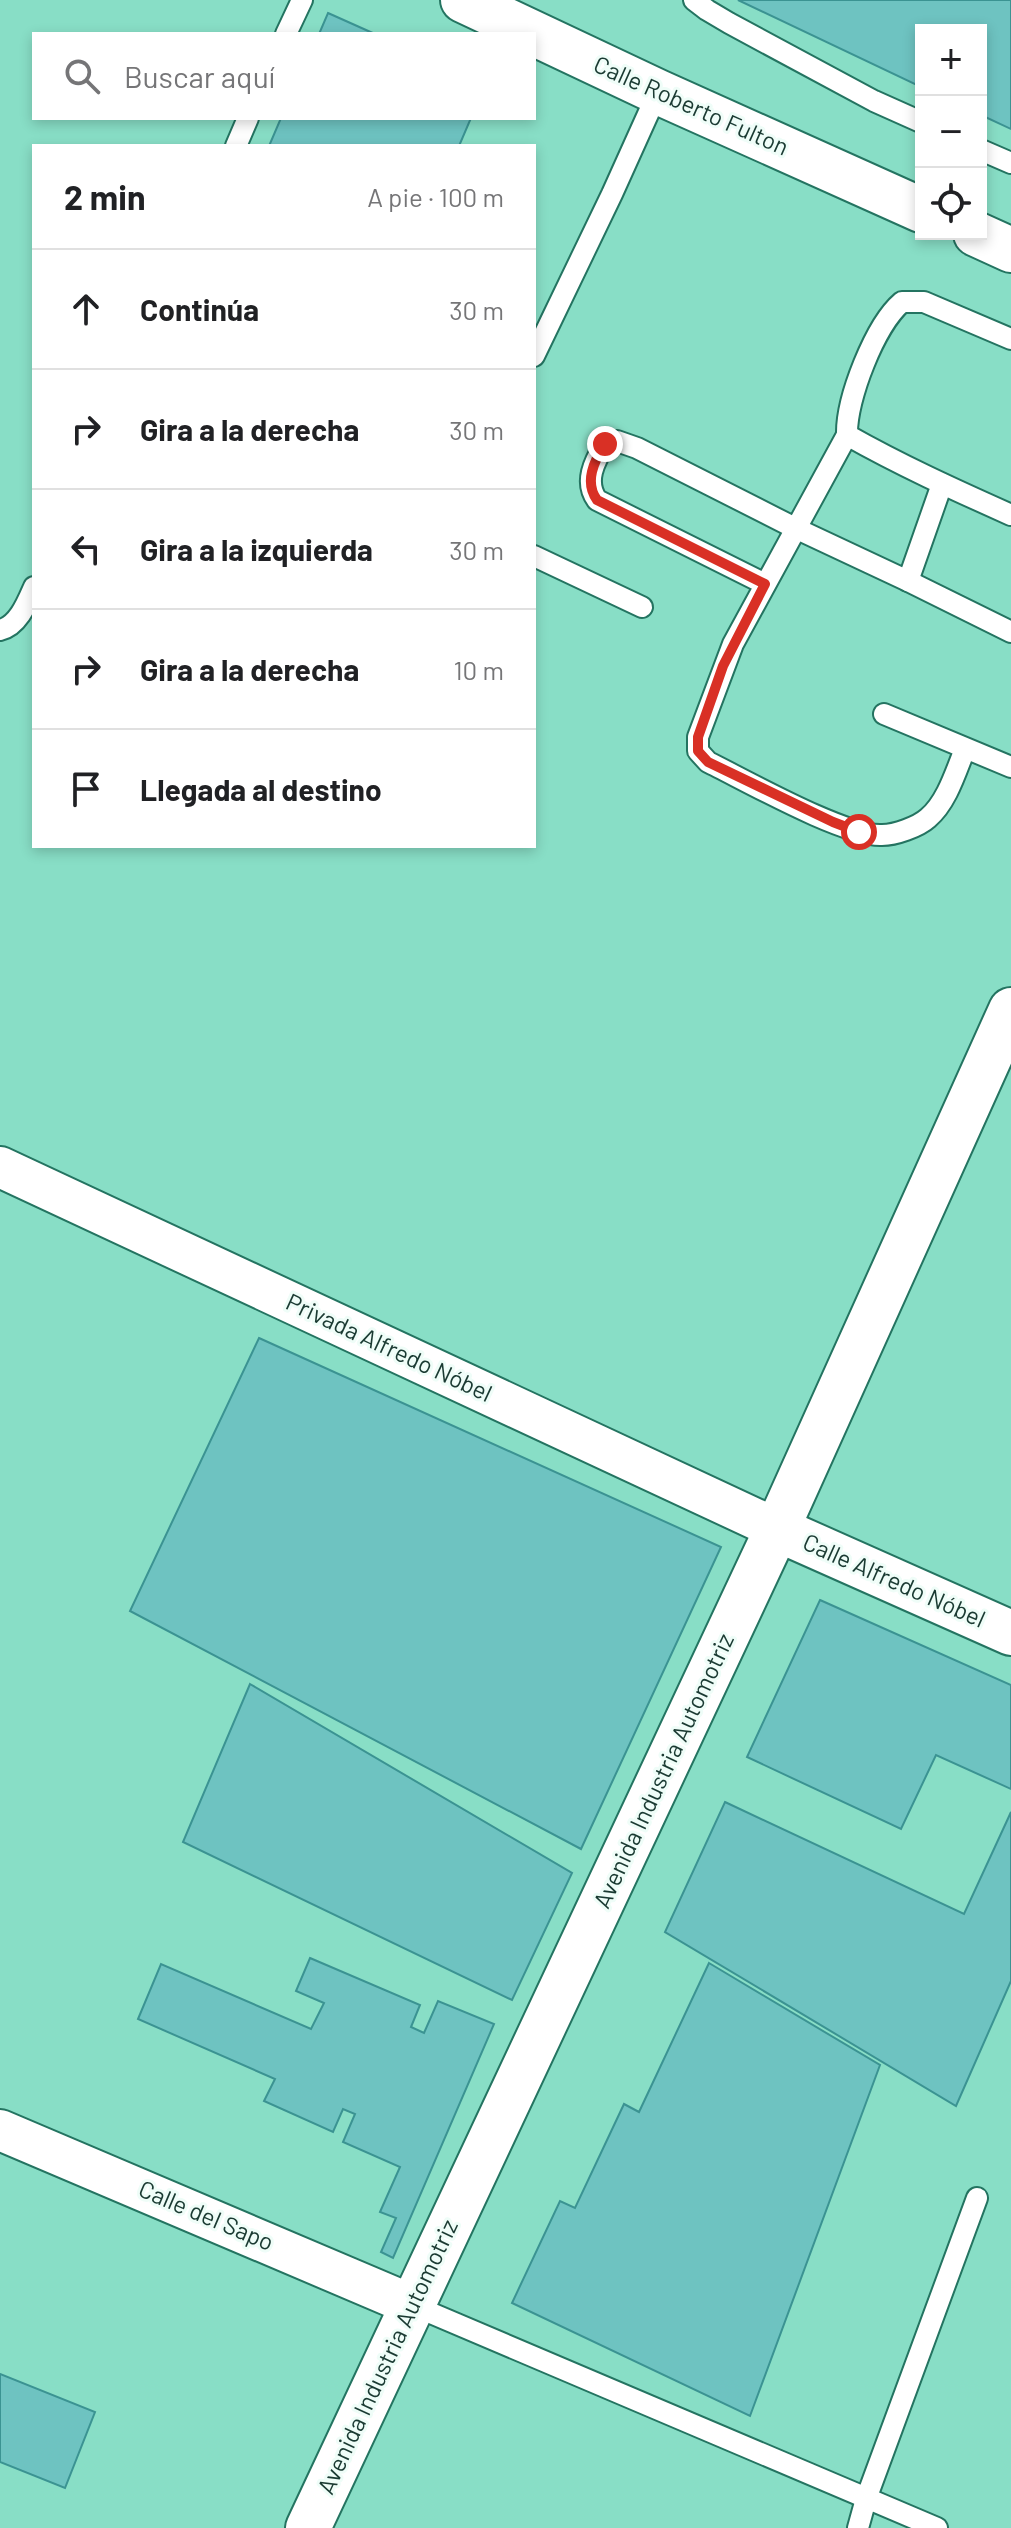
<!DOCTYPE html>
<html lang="es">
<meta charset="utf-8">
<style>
:root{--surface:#fff;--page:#f6f6f6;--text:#202124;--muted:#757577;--line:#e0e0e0}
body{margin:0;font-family:Barlow,sans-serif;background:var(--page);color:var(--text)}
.controls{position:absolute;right:24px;top:24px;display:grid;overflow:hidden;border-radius:0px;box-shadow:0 4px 12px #0003}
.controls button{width:72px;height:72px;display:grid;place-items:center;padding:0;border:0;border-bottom:2px solid var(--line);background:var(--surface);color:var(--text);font:40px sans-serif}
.stop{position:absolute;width:24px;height:24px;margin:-18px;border:6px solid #d93025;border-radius:50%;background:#fff}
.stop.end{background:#d93025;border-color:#fff;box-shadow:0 2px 8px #0008}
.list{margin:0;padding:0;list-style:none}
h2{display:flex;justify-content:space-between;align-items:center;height:104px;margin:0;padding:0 32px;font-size:34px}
h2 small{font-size:26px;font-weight:400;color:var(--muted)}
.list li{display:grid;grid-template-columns:52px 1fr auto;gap:24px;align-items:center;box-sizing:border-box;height:120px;padding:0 32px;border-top:2px solid var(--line)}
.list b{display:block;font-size:30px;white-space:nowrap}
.list em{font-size:26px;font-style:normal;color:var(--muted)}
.icon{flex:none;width:44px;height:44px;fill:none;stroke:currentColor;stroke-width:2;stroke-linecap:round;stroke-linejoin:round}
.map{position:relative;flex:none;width:1011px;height:2528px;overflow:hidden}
.search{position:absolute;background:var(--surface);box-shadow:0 4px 12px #0003;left:32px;top:32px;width:504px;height:88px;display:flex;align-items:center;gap:20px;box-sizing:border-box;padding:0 28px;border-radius:0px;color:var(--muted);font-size:30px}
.panel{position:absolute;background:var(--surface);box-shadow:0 4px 12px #0003;left:32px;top:144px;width:504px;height:704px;border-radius:0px}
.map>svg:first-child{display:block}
.built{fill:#88dec6;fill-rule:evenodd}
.building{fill:#6ec3c1;stroke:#3b9392;stroke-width:2}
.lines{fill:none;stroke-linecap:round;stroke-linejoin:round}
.service-casing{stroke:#247461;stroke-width:24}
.minor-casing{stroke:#247461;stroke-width:44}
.secondary-casing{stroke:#247461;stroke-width:48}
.service{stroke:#fff;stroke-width:20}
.minor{stroke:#fff;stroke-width:40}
.secondary{stroke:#fff;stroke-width:44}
.route{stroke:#d93025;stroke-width:10}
.labels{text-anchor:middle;stroke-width:6;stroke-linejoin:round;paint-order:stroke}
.street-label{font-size:24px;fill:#1a3a32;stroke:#effdf8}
</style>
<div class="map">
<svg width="1011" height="2528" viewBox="0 0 1011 2528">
<rect width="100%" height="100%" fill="#9debd4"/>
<path class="built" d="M0,0h1011v2528h-1011zM921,30h60v204h-60zM34,34h500v84h-500zM34,146h500v700h-500z"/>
<g class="building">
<path d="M738,0h273v129l-30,-14v-85h-60v57z"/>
<path d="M328,13l47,21h-56z"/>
<path d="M281,118h190l-12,28h-190z"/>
<path d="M259,1338l462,209 -140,302 -451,-238z"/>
<path d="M820,1600l191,85v104l-75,-34 -35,74 -154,-72z"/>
<path d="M250,1684l322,189 -60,127 -329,-158z"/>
<path d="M725,1802l239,112 47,-102v169l-55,125 -291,-174z"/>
<path d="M310,1958l110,47 -9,22 13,6 14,-32 56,23 -101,234 -12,-6 15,-34 -16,-6 20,-45 -57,-25 12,-28 -12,-5 -10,23 -69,-31 11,-22 -137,-60 23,-55 150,65 13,-26 -28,-12z"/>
<path d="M709,1963l171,102 -130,351 -238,-113 48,-102 15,7 49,-104 15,8z"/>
<path d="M0,2374l95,38 -30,76 -65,-26z"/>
</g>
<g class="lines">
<g class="service-casing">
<g id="service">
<path d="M694,0l13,10 22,13 145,78 47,21"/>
<path d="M286,34l16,-34"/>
<path d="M236,146l12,-28"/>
<path d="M981,150l30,13"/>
<path d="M1011,339l-87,-37h-22c-27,23 -56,97 -55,133 53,30 108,55 164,80"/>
<path d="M534,356l78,-162 46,-102"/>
<path d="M847,435l-114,209 -35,93v14l10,11c37,18 137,75 174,73 13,0 36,-8 46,-17 19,-16 28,-47 37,-69"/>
<path d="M534,556l108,51"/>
<path d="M908,581l34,-97"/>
<path d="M765,584l-168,-84c-13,-18 -3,-38 8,-56l12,-3 20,7 158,80 113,53 103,51"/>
<path d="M0,630c18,-4 27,-27 34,-43"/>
<path d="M884,714l127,53"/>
<path d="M412,2305l525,223"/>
<path d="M858,2528l8,-29 111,-301"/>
</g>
</g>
<g class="minor-casing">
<g id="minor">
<path d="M0,1167l777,362"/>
<path d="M0,2130l412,175"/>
</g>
</g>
<g class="secondary-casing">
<g id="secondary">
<path d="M463,0l195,92 263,118"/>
<path d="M976,234l35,16"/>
<path d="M777,1529l234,104"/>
<path d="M308,2528l469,-999 234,-519"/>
</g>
</g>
<use href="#service" class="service"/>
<use href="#minor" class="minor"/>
<use href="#secondary" class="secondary"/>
</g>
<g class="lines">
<path class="route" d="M605,444c-11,17 -21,38 -8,56l168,84 -42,82 -25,71v14l10,11 125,60 26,10"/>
</g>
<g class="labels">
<g class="street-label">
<text transform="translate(691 106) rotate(24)" y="8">Calle Roberto Fulton</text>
<text transform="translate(389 1348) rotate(25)" y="8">Privada Alfredo Nóbel</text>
<text transform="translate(894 1581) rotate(24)" y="8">Calle Alfredo Nóbel</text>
<text transform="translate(664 1771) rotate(-65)" y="8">Avenida Industria Automotriz</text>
<text transform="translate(206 2216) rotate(23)" y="8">Calle del Sapo</text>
<text transform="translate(388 2357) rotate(-65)" y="8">Avenida Industria Automotriz</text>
</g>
</g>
</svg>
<div class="controls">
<button>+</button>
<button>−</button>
<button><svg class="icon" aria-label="locate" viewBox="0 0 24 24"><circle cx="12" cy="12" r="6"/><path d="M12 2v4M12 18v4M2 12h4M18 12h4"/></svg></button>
</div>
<div class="stop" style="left:859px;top:832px"></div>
<div class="stop end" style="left:605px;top:444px"></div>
<div class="search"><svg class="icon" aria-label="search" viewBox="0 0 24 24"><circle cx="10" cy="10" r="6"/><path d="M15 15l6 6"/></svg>Buscar aquí</div>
<section class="panel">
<h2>2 min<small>A pie · 100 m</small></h2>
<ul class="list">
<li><svg class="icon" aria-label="ahead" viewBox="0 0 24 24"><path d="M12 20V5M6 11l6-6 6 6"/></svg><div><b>Continúa</b></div><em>30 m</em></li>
<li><svg class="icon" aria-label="right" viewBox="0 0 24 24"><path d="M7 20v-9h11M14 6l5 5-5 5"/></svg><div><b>Gira a la derecha</b></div><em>30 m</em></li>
<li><svg class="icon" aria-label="left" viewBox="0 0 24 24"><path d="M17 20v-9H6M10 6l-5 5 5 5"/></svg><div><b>Gira a la izquierda</b></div><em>30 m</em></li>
<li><svg class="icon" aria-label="right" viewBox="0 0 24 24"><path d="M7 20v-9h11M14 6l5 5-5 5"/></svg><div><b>Gira a la derecha</b></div><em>10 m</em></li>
<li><svg class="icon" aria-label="arrive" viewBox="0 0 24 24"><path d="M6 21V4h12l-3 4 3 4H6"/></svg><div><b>Llegada al destino</b></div></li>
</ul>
</section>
</div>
